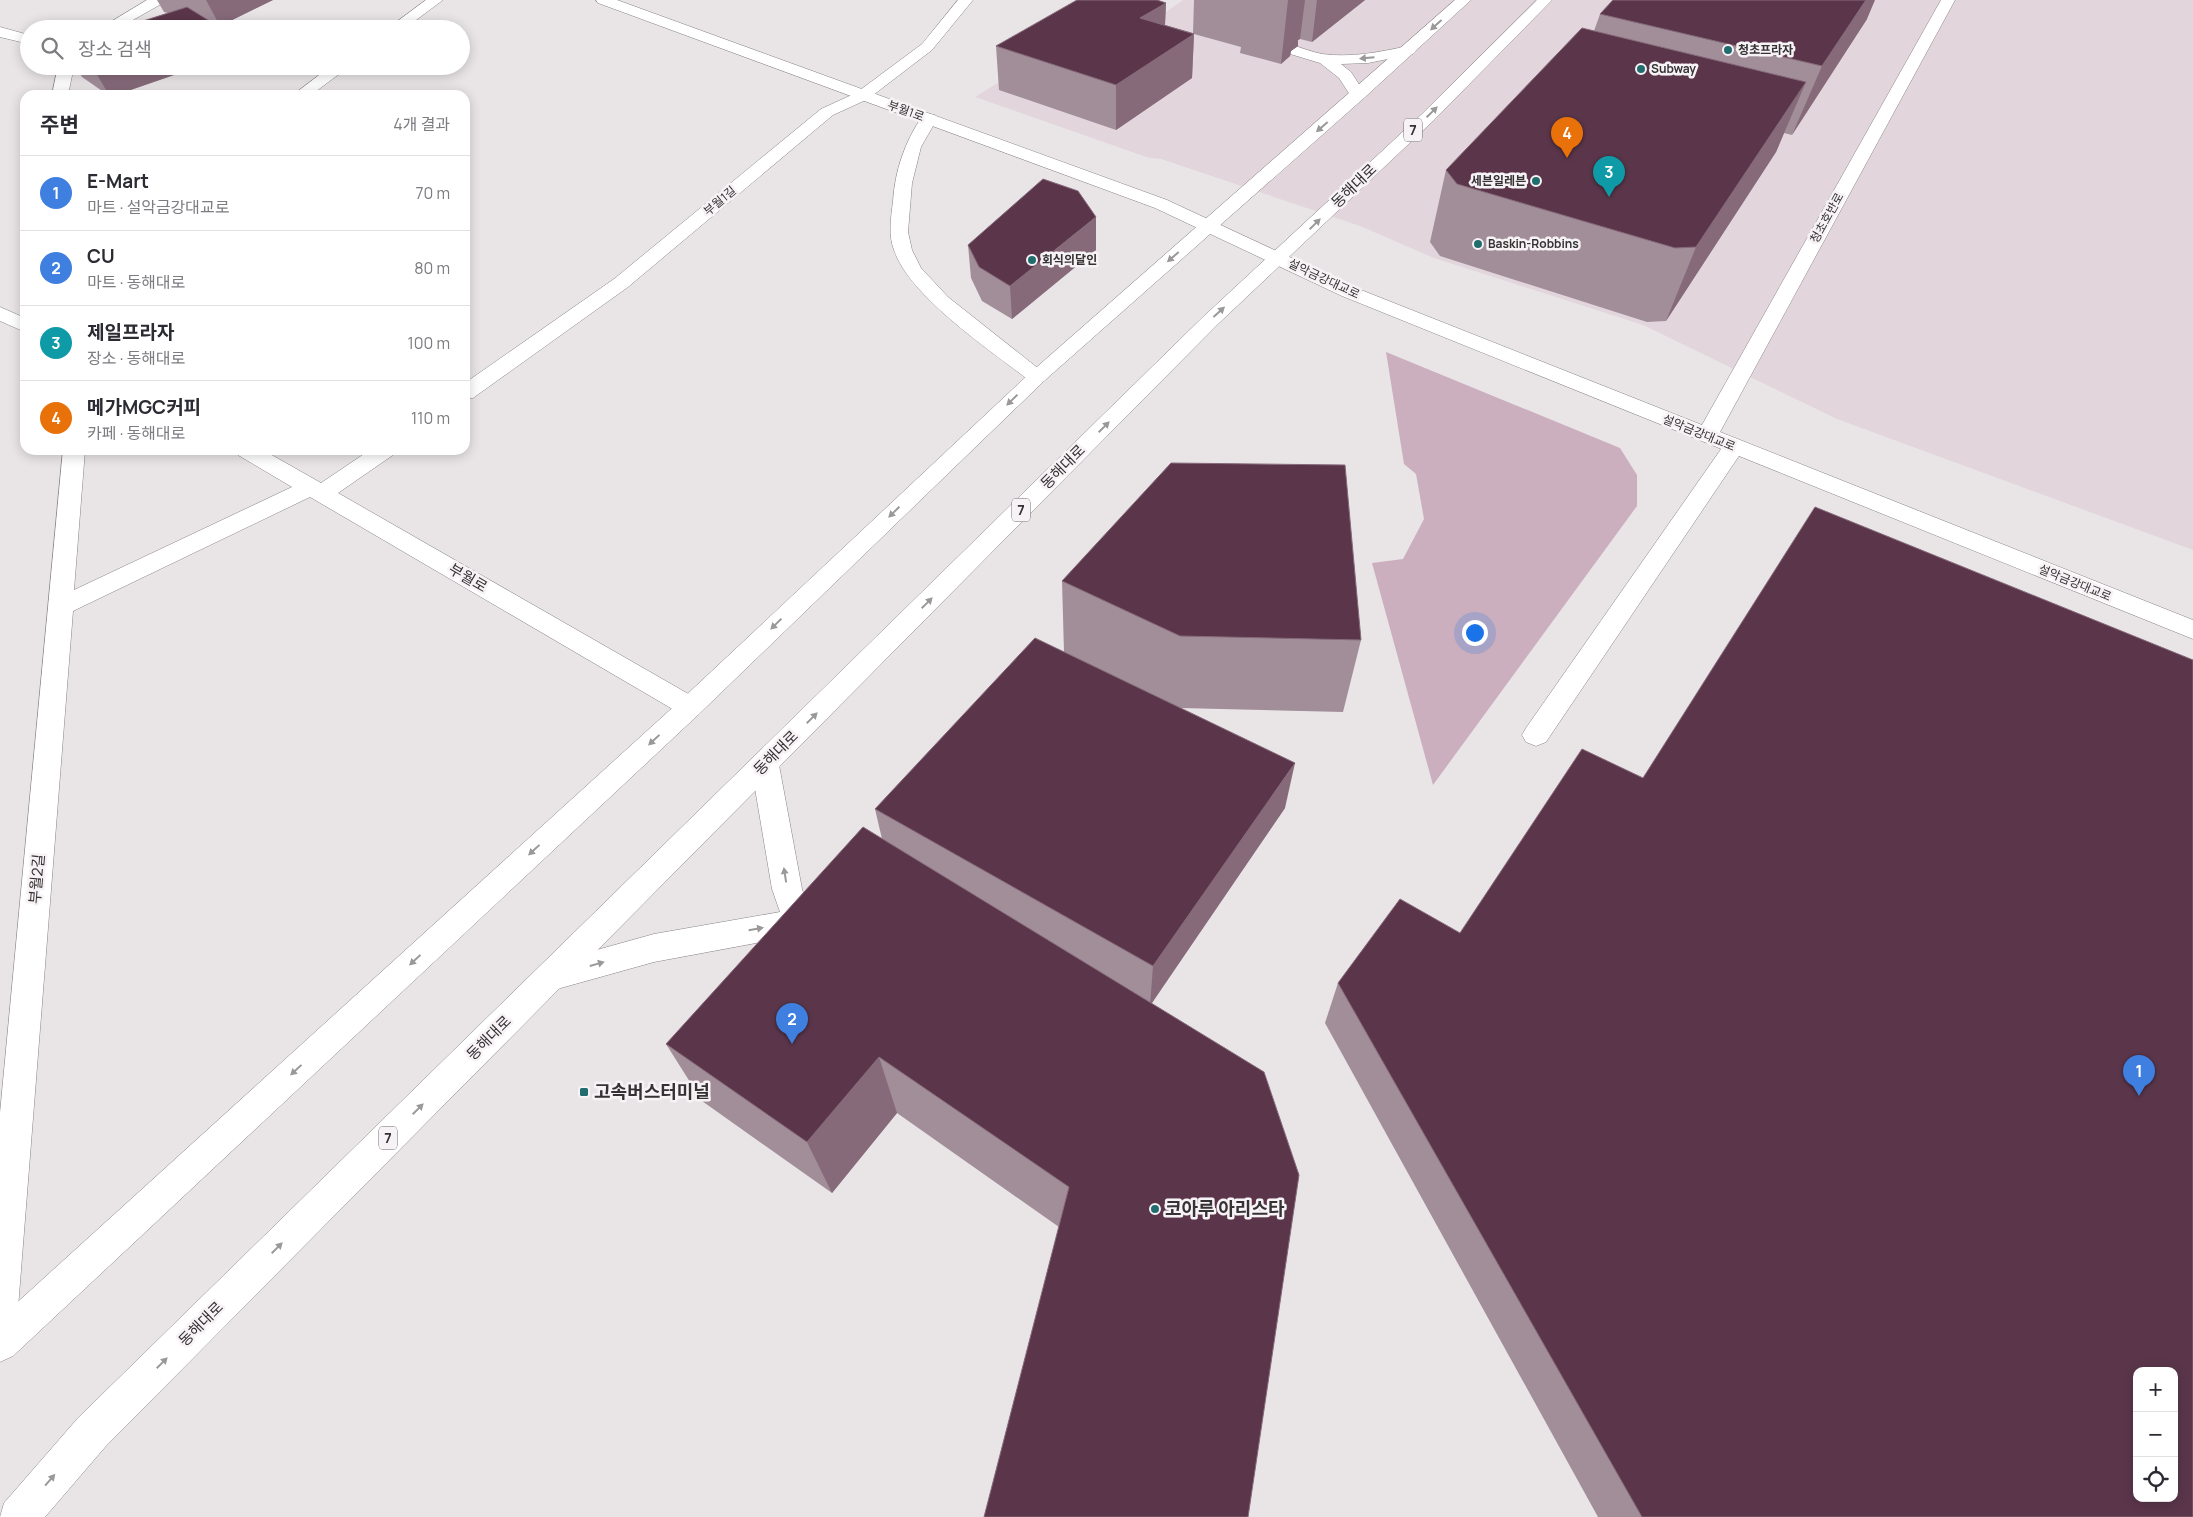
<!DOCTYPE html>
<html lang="ko">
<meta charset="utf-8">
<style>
:root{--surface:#fff;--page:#f2f2f3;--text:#2b2b33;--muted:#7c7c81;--line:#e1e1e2;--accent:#216d6d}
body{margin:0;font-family:Manrope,"Noto Sans KR",sans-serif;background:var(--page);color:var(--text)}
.controls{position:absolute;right:15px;bottom:15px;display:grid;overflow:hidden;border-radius:10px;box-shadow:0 2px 12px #0003}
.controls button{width:45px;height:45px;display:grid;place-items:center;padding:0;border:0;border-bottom:1px solid var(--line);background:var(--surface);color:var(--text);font:25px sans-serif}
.you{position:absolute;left:1474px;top:632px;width:18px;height:18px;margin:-12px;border:4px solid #fff;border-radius:50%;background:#1a73e8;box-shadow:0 0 0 8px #1a73e833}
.badge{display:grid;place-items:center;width:32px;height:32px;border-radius:50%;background:var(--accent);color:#fff;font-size:16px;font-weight:700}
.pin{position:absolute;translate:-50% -41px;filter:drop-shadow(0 1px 2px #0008)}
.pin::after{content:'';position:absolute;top:26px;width:18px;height:15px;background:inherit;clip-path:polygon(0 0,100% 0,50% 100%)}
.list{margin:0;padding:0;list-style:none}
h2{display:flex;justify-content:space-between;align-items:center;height:65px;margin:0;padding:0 20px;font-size:21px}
h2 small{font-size:16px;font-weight:400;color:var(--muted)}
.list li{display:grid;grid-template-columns:32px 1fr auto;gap:15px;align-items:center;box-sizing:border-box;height:75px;padding:0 20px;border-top:1px solid var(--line)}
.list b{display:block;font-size:19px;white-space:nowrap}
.list p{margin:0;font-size:16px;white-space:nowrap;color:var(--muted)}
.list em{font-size:16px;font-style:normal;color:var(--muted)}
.icon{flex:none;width:28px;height:28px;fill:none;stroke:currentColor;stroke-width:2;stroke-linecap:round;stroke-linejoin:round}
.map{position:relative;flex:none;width:2193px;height:1517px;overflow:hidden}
.search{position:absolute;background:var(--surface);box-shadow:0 2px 12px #0003;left:20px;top:20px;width:450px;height:55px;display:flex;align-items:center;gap:12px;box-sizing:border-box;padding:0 18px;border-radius:28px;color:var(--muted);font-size:19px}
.panel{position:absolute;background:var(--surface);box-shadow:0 2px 12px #0003;left:20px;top:90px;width:450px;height:365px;border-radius:15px}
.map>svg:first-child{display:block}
.built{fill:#e2d6dc}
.green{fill:#cbafbe}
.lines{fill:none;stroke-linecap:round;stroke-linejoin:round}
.lane-casing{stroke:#888486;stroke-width:1}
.street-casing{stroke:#888486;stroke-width:1}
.secondary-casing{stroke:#888486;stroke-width:1}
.primary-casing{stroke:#888486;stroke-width:1}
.lane{fill:#fff;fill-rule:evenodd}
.street{fill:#fff;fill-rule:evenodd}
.secondary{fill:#fff;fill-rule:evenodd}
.primary{fill:#fff;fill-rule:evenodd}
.wall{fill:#a28e99}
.shaded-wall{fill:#866a7a}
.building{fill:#5b364b;stroke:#866a7a;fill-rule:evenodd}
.oneway{fill:#9a9899}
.poi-dot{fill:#216d6d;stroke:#f7f2f5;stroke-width:2}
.labels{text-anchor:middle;stroke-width:5;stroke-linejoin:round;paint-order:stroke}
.far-poi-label{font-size:12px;font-weight:bold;fill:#343233;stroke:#f7f2f5;text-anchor:start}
.far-street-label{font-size:12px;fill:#343233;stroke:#f7f2f5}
.shield{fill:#f7f2f5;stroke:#6e6c6d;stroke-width:1}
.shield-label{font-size:14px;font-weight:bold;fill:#343233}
.street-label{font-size:15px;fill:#343233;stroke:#f7f2f5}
.near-poi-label{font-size:18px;font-weight:bold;fill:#343233;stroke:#f7f2f5;text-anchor:start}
</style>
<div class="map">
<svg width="2193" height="1517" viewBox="0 0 2193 1517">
<rect width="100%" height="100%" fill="#e9e5e7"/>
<path class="built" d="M1183,0h1010v550l-356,-131 -194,-94 -209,-67 -74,-32 -199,-67 -12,-1 -174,-61 133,-83 41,10z"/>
<path class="green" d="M1386,352l234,96 17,27v31l-204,279 -61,-222 31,-4 21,-40 -8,-45 -12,-10z"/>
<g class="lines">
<g class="lane-casing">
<g id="lane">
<path d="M1292,45c10,3 20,7 30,9 29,4 58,-2 86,-8l5,2 3,3 -3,3 -45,9 -27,1 10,8 15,23 -2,3h-12l-13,-20 -19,-15 -33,-10 -3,-3 3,-3z"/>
<path d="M1734,440l8,2 3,5 -199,295 -10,4 -10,-4 -4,-7 4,-7 200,-286z"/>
<path d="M765,754l10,3 4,8 23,124 8,25 15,9 4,9 -4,9 -11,4 -20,-9 -140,26 -104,29 -11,-4 -5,-10 5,-10 11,-4 104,-29 126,-22 -8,-23 -21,-124 4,-8z"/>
</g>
</g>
<g class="street-casing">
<g id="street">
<path d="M147,0h18l-2,3 -46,26h-18z"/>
<path d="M426,0h17l-39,29h-17z"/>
<path d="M958,0h15l-41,50 -64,49 -35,16 -205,172 -155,111 -8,1v-16l149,-104 207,-170 35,-16 66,-49z"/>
<path d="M0,27l29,8v9l-29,-7z"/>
<path d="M58,66h16l-6,29h-16z"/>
<path d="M331,66h19l-39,29h-18z"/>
<path d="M929,114l6,1 2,4 -16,28 -9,36 -4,49 4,18 9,18 27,29 96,76 3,4 -3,4 -7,2 -7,-2c-39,-30 -121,-85 -136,-131 -6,-16 -3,-32 -1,-49 2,-31 12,-60 30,-86z"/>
<path d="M0,307l25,11v14l-25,-11z"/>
<path d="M63,450h22l-11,140 218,-103 -54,-32 -3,-5h28l58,33 49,-33h26l-3,5 -55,38 361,207 4,7 -4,7 -9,3 -9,-3 -371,-217 -237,114 -55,697 -5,13 -13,5v-213z"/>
</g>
</g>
<g class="secondary-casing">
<path id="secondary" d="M596,0h21l550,200 189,88 346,137 239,-425h14l-235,432 473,188v19l-851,-343 -187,-88 -557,-205z"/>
</g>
<g class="primary-casing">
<g id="primary">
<path d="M1455,0h16l-107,98 -320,283 -345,333 -686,642 -13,6v-44l681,-618 349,-327z"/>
<path d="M1537,0h15l-118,120 -217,205 -1111,1121 -61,71h-45l4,-14 74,-85 1125,-1101 219,-203z"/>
</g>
</g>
<use href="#lane" class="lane"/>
<use href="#street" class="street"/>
<use href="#secondary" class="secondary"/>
<use href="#primary" class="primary"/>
</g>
<g class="wall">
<path d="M157,0h116l-53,26 -56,-14z"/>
<path d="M1194,0h171l-53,42 -12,-3 -2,1v6l-7,5 -1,5 -9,8 -41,-11 1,-6 -47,-13 -2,44 -76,52 -117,-40 -3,-44 170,-43 -1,22 28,8z"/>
<path d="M1600,14l267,5 -75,116 -8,-2 -8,19 -110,169 -19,1 -207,-66 -10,-14 16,-72 148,-139z"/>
<path d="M75,66h125l-84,29h-8l-26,-18z"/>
<path d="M968,245l128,5 -84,69 -30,-18 -11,-23z"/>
<path d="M1062,581l299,59 -18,72 -163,-4 105,100 -134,195 -92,224 -162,-114 -65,80 -130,-92 -36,-57 216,-205 -7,-30 189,-157z"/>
<path d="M1338,983l855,534h-595l-273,-494z"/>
</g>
<g class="shaded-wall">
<path d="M206,0h67l-53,26z"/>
<path d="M1288,0h17l-5,39 -2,1v6l-7,5 -1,5 -9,8z"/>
<path d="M1317,0h48l-53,42z"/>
<path d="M1866,0h9l-8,19 -75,116 30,-69z"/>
<path d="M1166,3l-2,43 -24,-28z"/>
<path d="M216,25l2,4h-13z"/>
<path d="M1194,34l-2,44 -76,52v-45z"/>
<path d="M92,66h108l-84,29h-7z"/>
<path d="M1806,82l-30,70 -110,169 30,-74z"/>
<path d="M1096,217v33l-84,69 -2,-33z"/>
<path d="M1295,763l-10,45 -135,198 3,-40z"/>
<path d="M879,1057l18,56 -65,80 -25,-51z"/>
</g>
<g class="building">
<path d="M1077,0h80l9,3 -26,15 54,16 -78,51 -120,-39z"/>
<path d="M1613,0h253l-44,66 -222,-52z"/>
<path d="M187,7l29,18 -11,4h-87z"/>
<path d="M1582,28l224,54 -110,165 -21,1 -218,-64 -11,-14z"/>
<path d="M1043,179l35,12 18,26 -86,69 -31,-19 -11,-22z"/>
<path d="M1171,463l174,2 16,175 -181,-4 -118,-55z"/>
<path d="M1815,507l378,153v857h-551l-304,-534 62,-84 60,34 122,-184 61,29zM2137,1371h37v127h-37z"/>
<path d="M1035,638l260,125 -142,203 -278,-157z"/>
<path d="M863,827l401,245 35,103 -51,342h-264l85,-330 -190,-130 -72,85 -141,-98z"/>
</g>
<defs><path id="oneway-solid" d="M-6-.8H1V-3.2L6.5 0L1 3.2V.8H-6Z" transform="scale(1.25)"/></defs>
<g class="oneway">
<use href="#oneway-solid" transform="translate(1436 25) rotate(138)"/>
<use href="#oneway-solid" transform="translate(1367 58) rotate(175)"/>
<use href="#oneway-solid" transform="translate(1432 112) rotate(-44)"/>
<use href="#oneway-solid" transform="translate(1322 127) rotate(139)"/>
<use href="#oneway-solid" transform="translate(1315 224) rotate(-44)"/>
<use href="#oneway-solid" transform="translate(1173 257) rotate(139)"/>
<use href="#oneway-solid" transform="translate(1219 312) rotate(-42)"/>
<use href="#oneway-solid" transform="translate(1012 400) rotate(136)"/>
<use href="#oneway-solid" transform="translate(1104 427) rotate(-45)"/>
<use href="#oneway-solid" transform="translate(894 512) rotate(136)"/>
<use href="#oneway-solid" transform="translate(927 603) rotate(-45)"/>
<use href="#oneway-solid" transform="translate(776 624) rotate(136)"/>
<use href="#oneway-solid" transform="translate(812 718) rotate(-45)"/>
<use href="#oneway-solid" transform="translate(654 740) rotate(137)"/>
<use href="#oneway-solid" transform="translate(534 850) rotate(137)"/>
<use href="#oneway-solid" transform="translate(785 875) rotate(-99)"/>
<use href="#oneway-solid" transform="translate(756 929) rotate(-10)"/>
<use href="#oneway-solid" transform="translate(415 960) rotate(137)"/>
<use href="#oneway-solid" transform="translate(597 964) rotate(-16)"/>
<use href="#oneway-solid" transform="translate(296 1070) rotate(137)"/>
<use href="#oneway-solid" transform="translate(418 1109) rotate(-45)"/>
<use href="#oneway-solid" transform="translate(277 1248) rotate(-45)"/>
<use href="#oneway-solid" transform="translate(162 1363) rotate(-45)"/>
<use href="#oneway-solid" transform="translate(50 1480) rotate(-49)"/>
</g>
<g class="poi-dot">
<circle cx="1728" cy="50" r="5"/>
<circle cx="1641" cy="69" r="5"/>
<circle cx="1536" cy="181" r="5"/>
<circle cx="1478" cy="244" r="5"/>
<circle cx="1032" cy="260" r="5"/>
<rect x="579" y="1087" width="10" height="10" rx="2.5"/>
<circle cx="1155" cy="1209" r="5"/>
</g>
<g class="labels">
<g class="far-poi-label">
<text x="1738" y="54">청초프라자</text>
<text x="1651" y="73">Subway</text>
<text x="1526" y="185" text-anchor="end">세븐일레븐</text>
<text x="1488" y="248">Baskin-Robbins</text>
<text x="1042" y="264">회식의달인</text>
</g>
<g class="far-street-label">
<text transform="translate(906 111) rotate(20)" y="4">부월1로</text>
<text transform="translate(720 201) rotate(-40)" y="4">부월1길</text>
<text transform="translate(1827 218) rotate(-61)" y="4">청초호반로</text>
<text transform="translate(1324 279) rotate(25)" y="4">설악금강대교로</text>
<text transform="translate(1699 433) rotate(22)" y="4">설악금강대교로</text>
<text transform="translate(2075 583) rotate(22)" y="4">설악금강대교로</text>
</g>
<g class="shield">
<rect x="1404" y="118.5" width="18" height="23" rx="4"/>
<rect x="1012" y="498.5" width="18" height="23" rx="4"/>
<rect x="379" y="1126.5" width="18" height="23" rx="4"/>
</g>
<g class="shield-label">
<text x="1413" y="135">7</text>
<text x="1021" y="515">7</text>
<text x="388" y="1143">7</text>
</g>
<g class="street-label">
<text transform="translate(1354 186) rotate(-44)" y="5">동해대로</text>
<text transform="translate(1063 467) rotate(-45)" y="5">동해대로</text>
<text transform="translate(468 578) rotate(30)" y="5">부월로</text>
<text transform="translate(776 753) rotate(-45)" y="5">동해대로</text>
<text transform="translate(37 879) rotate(-85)" y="5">부월2길</text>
<text transform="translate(489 1038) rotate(-45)" y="5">동해대로</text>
<text transform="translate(201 1324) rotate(-45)" y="5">동해대로</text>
</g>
<g class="near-poi-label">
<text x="594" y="1098">고속버스터미널</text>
<text x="1165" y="1215">코아루 아리스타</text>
</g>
</g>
</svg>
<div class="controls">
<button>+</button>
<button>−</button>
<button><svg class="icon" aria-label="locate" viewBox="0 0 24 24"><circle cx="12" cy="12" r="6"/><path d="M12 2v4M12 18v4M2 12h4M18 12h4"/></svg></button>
</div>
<div class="you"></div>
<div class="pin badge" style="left:2139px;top:1096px;background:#3f7fe0">1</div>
<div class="pin badge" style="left:792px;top:1044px;background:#3f7fe0">2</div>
<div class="pin badge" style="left:1609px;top:197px;background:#0f9aa8">3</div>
<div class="pin badge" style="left:1567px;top:158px;background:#e8710a">4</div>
<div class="search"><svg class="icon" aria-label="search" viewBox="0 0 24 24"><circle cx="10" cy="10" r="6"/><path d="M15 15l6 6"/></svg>장소 검색</div>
<section class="panel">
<h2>주변<small>4개 결과</small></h2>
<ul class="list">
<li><span class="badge" style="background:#3f7fe0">1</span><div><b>E-Mart</b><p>마트 · 설악금강대교로</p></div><em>70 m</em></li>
<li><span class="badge" style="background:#3f7fe0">2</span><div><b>CU</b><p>마트 · 동해대로</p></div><em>80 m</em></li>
<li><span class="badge" style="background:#0f9aa8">3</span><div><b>제일프라자</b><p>장소 · 동해대로</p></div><em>100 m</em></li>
<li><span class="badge" style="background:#e8710a">4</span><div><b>메가MGC커피</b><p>카페 · 동해대로</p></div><em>110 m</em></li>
</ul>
</section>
</div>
